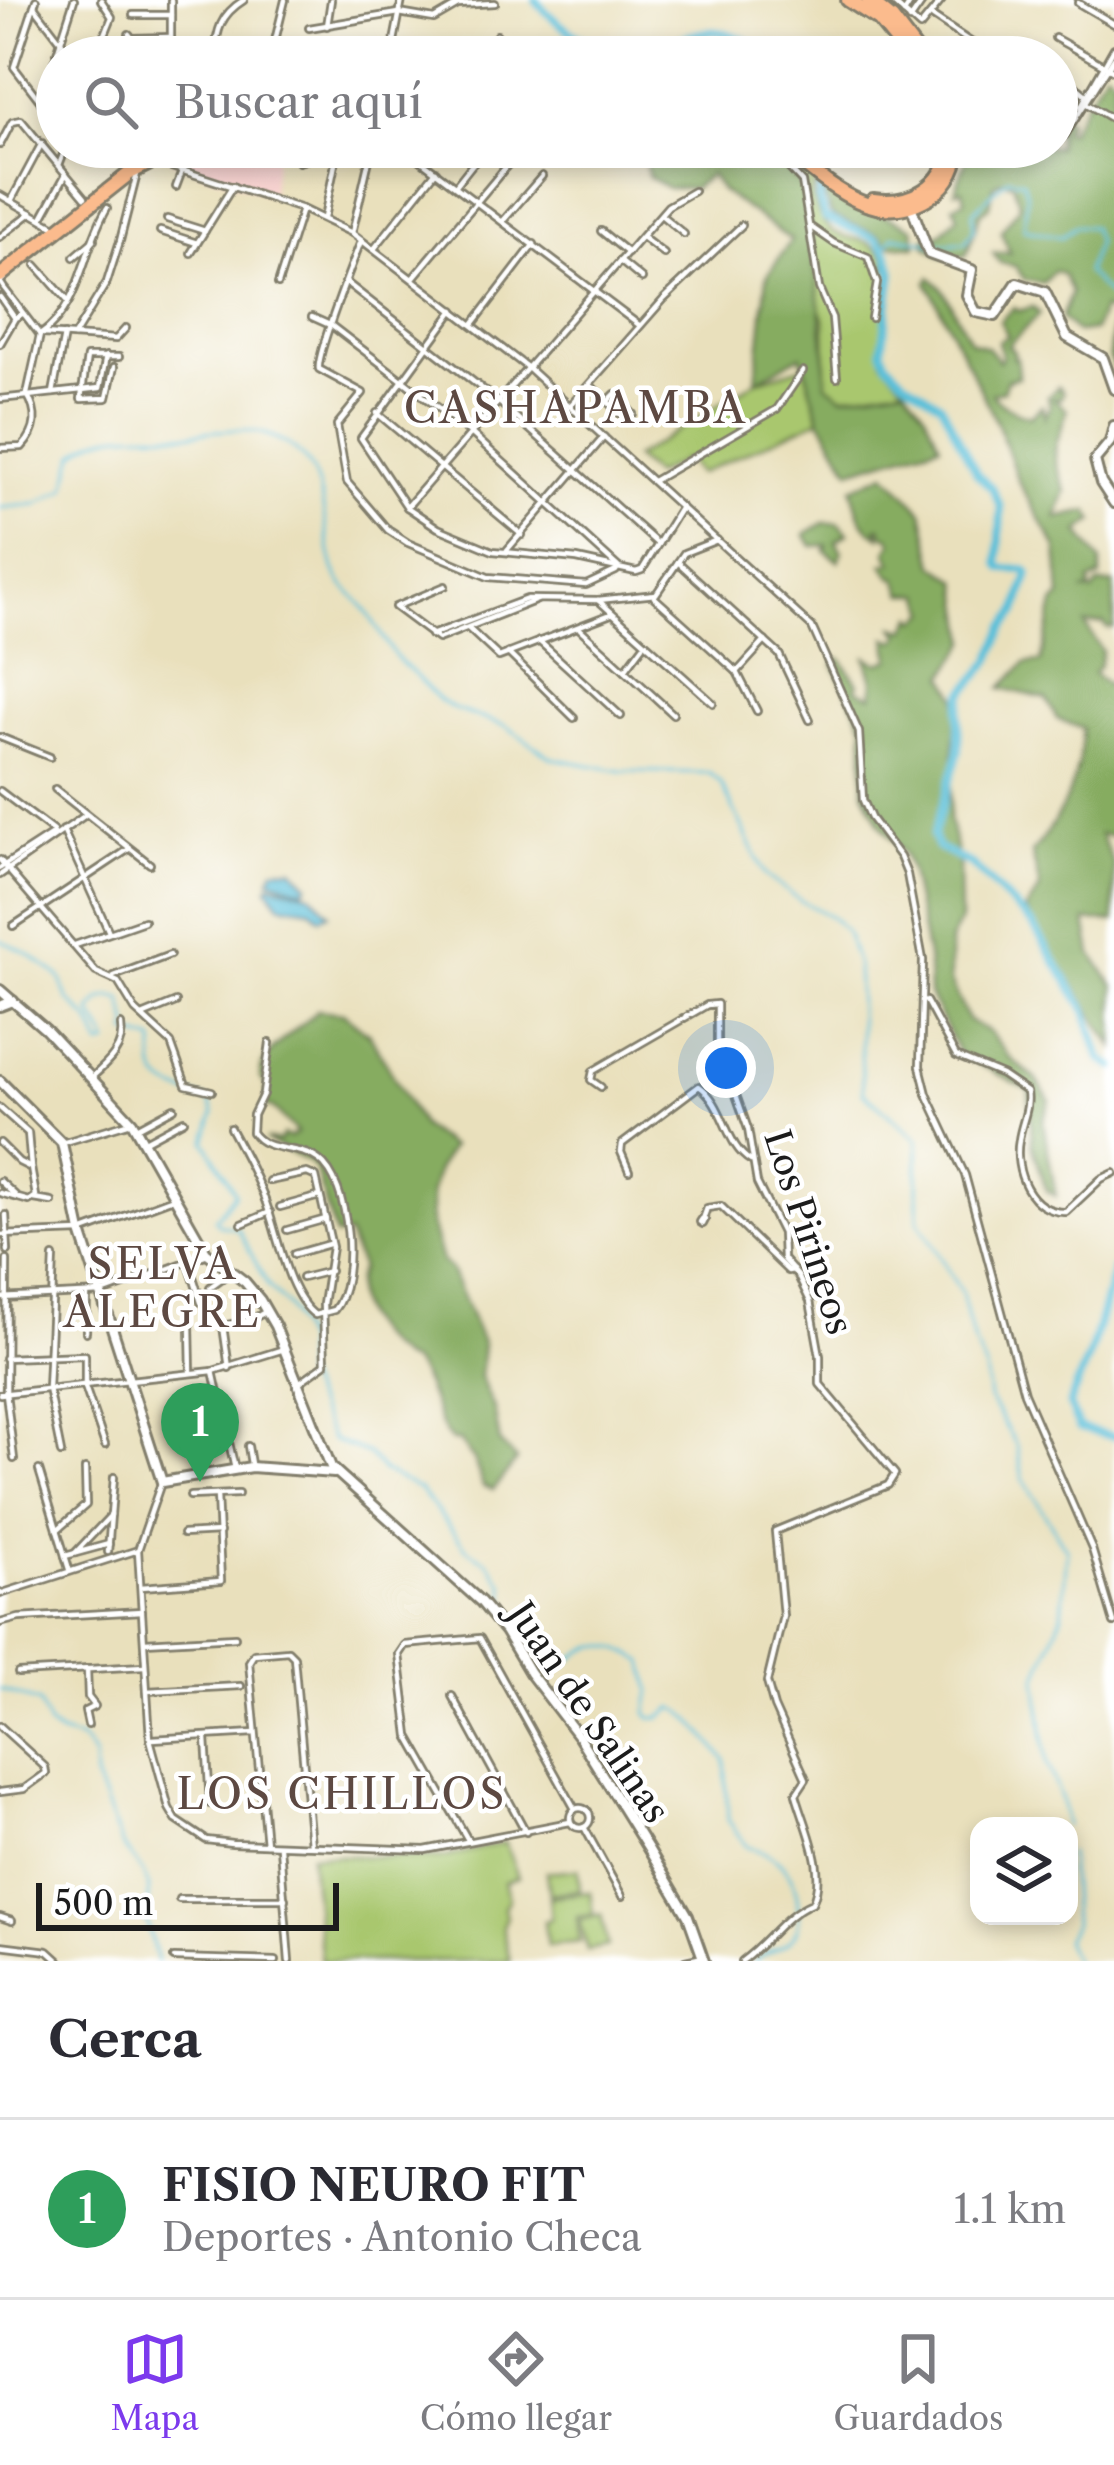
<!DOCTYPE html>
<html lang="es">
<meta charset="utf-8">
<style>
:root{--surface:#fff;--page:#f7f7f7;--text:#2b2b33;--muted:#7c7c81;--line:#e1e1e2;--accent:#7c3aed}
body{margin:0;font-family:"Libre Caslon Text",serif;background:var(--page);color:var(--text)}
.controls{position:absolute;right:36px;bottom:36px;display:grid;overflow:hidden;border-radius:24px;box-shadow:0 6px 18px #0003}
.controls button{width:108px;height:108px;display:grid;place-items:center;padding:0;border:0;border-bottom:3px solid var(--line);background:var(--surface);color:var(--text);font:60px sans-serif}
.scale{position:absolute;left:36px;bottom:30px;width:303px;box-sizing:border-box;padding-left:12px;border:6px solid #1c1c1c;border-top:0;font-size:33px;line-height:42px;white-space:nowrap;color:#1c1c1c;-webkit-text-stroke:9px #fff;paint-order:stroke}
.you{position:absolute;left:726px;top:1068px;width:42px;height:42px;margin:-30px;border:9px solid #fff;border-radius:50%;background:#1a73e8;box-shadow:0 0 0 18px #1a73e833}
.badge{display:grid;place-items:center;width:78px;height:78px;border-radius:50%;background:var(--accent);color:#fff;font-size:39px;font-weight:700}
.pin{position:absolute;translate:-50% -99px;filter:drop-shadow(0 3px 6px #0008)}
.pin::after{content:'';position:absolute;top:63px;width:42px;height:36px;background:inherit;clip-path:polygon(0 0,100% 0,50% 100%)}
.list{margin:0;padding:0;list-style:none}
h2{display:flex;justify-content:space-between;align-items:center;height:156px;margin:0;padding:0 48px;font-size:51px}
h2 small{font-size:39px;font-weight:400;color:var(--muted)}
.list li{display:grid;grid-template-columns:78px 1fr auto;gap:36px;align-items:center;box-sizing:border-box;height:180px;padding:0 48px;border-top:3px solid var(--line)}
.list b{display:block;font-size:45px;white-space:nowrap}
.list p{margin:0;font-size:39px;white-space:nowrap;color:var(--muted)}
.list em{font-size:39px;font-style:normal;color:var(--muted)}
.icon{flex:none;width:66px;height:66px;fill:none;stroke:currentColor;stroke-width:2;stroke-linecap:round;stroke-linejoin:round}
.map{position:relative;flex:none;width:1114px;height:1961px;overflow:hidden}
.search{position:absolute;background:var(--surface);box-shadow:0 6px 18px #0003;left:36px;right:36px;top:36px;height:132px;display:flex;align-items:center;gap:30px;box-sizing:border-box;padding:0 42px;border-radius:66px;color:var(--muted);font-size:45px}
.sheet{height:336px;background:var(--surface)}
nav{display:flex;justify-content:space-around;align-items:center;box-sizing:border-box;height:168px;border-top:3px solid var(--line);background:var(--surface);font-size:33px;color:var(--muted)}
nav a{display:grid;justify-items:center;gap:6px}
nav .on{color:var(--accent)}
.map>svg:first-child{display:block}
.built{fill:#f7d0ce}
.green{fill:#a9c76e;stroke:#627245;stroke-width:3}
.forest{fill:#86ac61;stroke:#51643e;stroke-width:3}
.water{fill:#5bc0d9;stroke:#3c6e7a;stroke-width:3}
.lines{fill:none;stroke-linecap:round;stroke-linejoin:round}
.stream{stroke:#5bc0d9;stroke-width:3}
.river{stroke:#5bc0d9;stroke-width:8}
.minor-casing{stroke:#827e6c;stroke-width:10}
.tertiary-casing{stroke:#827e6c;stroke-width:14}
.trunk-casing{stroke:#827e6c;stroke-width:18}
.minor{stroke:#fff;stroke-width:4.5}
.tertiary{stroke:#fff;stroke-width:8}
.trunk{stroke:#fbbb8d;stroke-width:12}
.labels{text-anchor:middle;stroke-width:9;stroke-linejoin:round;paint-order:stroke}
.street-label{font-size:36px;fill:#1c1c1c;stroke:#fff}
.quarter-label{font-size:42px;letter-spacing:3px;fill:#5d4942;stroke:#fff}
</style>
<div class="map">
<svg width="1114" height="1961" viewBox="0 0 1114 1961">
<rect width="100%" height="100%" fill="#fff"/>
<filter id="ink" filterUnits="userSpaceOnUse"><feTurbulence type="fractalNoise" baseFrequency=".00833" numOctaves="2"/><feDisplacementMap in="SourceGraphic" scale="24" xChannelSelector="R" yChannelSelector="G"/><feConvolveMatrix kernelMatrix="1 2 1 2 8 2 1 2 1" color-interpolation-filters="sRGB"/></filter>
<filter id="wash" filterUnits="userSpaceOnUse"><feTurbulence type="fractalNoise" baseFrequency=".004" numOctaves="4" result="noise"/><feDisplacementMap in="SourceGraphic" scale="48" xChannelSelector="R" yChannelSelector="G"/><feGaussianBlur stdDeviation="2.7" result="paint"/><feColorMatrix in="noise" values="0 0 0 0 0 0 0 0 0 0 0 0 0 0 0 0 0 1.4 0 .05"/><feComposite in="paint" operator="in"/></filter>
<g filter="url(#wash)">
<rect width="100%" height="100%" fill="#e9e0bc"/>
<path class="built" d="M219,147h58l-6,49 -101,-35z"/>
<g class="green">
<path d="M774,147h5l40,32 -7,14c16,64 46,30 74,64l-3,104 22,25 -62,10 -17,-12 -1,-63 -61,-162z"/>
<path d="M805,366l15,53 -122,55 -12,-15 -32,16 -20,-17 122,-77z"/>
<path d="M505,1842l13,35 -14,5 5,17 -5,8 2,10 -4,9 8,35h-189l-11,-106 132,3z"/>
<path d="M578,1869l2,21 -31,4 -3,-22z"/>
<path d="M590,1892l3,23 -16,2 3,25 -33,4 -3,-25 7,-2 -2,-22z"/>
<path d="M601,1915l7,31 -21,4 -7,-30z"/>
</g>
<g class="forest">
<path d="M1105,70l9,6v294l-5,-14 5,-43 -12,-4 -8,22 -18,1 -15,-14 10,-25 -8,-18 -9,-4 -11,12 -18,-3 -10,-14 -15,-3 -7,-10h17l-9,-22 19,-25 -7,-23 -12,-3 -7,5 -4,21 -10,8 -14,42h-25l-16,-11 1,-8 13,-2 19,-19 -4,-11 11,-5 -2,-10 -8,1 16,-44h86v-33l11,6 -4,10 4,2z"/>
<path d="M641,147h72l2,3c31,-11 76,14 90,43 7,64 20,127 21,191l17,12 62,-10 20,26 15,32 -90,26 -30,-51 -19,-64 -45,26 11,-105 24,-36 -70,-49 -11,-17 -16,14h-26l-19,-11z"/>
<path d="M828,187c28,18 56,26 85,41l3,18 -27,-1 -11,-10 -46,-19 -9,-23z"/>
<path d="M930,277l13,12 27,52 17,6 12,14 3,-4 -4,-16 10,-5 -8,-15 14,-14 4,4 15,-4 7,7 -32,31 7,8 -2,5h4l1,19 -11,3 -4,11 -11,2c8,13 23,19 38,23l12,-10 3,11 5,-10 -2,-11 10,-9 5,5 -2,6h-7l13,12c-13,46 -18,35 -1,81l-9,27 32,-7 5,10 -15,11 22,30v15l-11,4v7l-5,3 8,1 5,-8h16v44h-7l-3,-5 -19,1 17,27 -3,16 -6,6 21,18v146l-14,-3 14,31v57l-28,-1 6,33 22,32v61l-89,-136 15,-22 -8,-36c29,-35 51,-80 50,-125l-25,-9 -11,-20 -45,-11 25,-25 15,-1 13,-58 7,-7 -4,-49 -38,-65 -22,-60 -70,-141z"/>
<path d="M886,473l37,39 12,53 24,16 9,60 -23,35 13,22 -9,121 10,42 1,60 -10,20v41l18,38 21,12 21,26 26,21 14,22 -7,20 13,75 -9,-4 -15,-48 -3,-54 -70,-36 -30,-60 -1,-32 -18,-91 -6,-17 -24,-30 -16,-33v-65l-30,-61 2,-7 5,1 17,24 -2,6 16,7 1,-15 -7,-24 13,6 12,-4 -4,-21 9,3 5,-6 -6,-8 11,3 8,-14 4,4 11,-8 -7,-18h-18l-6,-15 -6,-2 -9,-13 10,-1 -6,-12 6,-9 -4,-6 -6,-1 -2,-8 -4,1 3,9c-20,-12 -23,-27 -28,-49z"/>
<path d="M824,523h15l9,10 -12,8 6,11 -3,10 -14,-12 2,-5 -15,1 -7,-12z"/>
<path d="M317,1010l26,3 27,22 52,92 29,20 -14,23 -6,23v31l11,37 9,9 32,75 -3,32 14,31 6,35 17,17 -24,30 -10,-4 -9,-26 -15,-19h-7c-18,-18 -20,-53 -37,-75 -4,-5 -11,-5 -16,-9 -26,-19 -56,-56 -38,-88l-13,-34 -13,1 -19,-66 -7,-8 -44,-22 15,1 3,-6 6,3 8,-5 -24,-25 -7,-2v-22l-6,-6c0,-31 39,-46 57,-68z"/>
</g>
<g class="water">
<path d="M293,868l15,16 -4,6 -34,-11 4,-10z"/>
<path d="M270,884l41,9 18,20 -9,5 -9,-9 -31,-5 -12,-16z"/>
</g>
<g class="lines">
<g class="stream">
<path d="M886,246l8,-10 42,8 29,-1 9,-14 -1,-17 35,-34 15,3 4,15 -3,33 38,8 13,-11 17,1 5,15 -11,30 22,23 6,1"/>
<path d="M0,508l37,-4 29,-15 9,-35c28,-27 68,-20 105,-20 25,-1 59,-8 82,-1 73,22 55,81 72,136 5,16 19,24 28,36 18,23 25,48 49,66"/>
<path d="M412,672l27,28 15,9 52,17 46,32 69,13 88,2 12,10 44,92 36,26 31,16 14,15 11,33 6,127 55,47v81l44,74 11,46 12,28 4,31 28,47 6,33 44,71 -5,65 -25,64 10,85 15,36 4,26"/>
<path d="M0,940l29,14 31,23 8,22 22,22 11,25 8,-2 -18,-32 10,-12 9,-3 12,3 7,24 -1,9 27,9c1,10 -3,22 1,31 7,18 37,21 53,28l5,13 -8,27 29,52 -20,26 3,5 20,5 30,57 20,21 16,35 -1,35 29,63 36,14 15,17 37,19 46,58 23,15 15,21 2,23 25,26 12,32c26,8 30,-14 53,-19 16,-3 34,8 48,15l7,30 -4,22 4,5h10l13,-10c16,4 36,36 51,51l3,61 19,27c32,7 50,27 51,60 1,10 2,19 -4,28 -8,14 -27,15 -39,26"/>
<path d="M0,1689l39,14 10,23 12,8 21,6 12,16 1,22 27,67 20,26 7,16 -3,32 11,42"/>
<path d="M1069,1853l4,71 -8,16 9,21"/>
</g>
<g class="river">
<path d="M536,0c29,37 65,49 109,57"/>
<path d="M646,57c58,-32 71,-35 130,0"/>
<path d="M827,147l-8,52 6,19 52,21 11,14 5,20 -11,77 5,12 17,17 37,25 36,70 15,14 9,19 -2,57 4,5 23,1 3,4 -12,38 -12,15 -14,33 -28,34 -4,17v40l-26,85 5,12 34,17 61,60 53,86 15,48 13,8"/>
<path d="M1114,1269l-22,79 -23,57 10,23 35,9"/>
</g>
</g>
</g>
<g filter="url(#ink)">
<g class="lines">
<g class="minor-casing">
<g id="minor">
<path d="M36,0l-22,67 43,56"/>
<path d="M890,0l30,27 22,-27"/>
<path d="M1078,3l36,21"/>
<path d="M34,6l39,51"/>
<path d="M904,13l8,-13"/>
<path d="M133,15h38"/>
<path d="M933,17l60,40"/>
<path d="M910,20l14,-20"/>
<path d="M327,26l4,-26"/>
<path d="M309,28l90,-15 35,6 24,-14 37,-2"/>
<path d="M129,34l3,4 39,-1"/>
<path d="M1055,38l59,33"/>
<path d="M96,57l16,-40 -11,-17"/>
<path d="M171,57v-57"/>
<path d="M214,57c3,-27 6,-42 30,-57"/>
<path d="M271,57l14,-57"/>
<path d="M391,57l11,-57"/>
<path d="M460,57l9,-14"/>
<path d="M482,57l15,-22"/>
<path d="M1057,71l28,23"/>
<path d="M41,103l33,-103"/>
<path d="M1057,103l18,13"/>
<path d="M1087,104l27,16"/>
<path d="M1081,106l33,-58"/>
<path d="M1057,137l8,-2 49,-77"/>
<path d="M0,145l12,-23 9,-2 64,77"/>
<path d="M403,147l236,178"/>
<path d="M453,147l21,16"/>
<path d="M755,147l32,19 15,16 17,106 13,30 5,60"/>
<path d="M757,148l17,-1"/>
<path d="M299,162l48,-15"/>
<path d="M159,163l143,46 50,24 176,135 284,259 47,105 4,68 8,18 29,39 7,17 16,86 -3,106 7,28 38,81 59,218 68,156 22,74"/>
<path d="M59,165l7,-18"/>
<path d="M456,185l30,-38"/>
<path d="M176,187l6,-16"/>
<path d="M0,195l52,30"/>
<path d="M11,201l31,-58"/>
<path d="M661,215l23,19"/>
<path d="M43,216l23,-42"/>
<path d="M324,218l14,-69"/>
<path d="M167,219l38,12"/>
<path d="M503,221l39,-45"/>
<path d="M811,227l23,16 34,14 9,26 -6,35"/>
<path d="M160,231l37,12"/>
<path d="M601,231l27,22"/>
<path d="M352,233l20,-86"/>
<path d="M0,237l31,-24"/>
<path d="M642,237l22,17"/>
<path d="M120,241l17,-67"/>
<path d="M374,249l62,-78"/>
<path d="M191,253l42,-67"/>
<path d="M74,257l20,-17"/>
<path d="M620,261l22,18"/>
<path d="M36,265l31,35"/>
<path d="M4,278l-4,4 4,6 36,47"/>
<path d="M413,278l108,-129"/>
<path d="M347,283l151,118 160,143"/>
<path d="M278,284l24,-75"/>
<path d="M0,297l14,20"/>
<path d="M454,310l-93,128 46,69 31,21 55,23 84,8 59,13 6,-2 39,-63"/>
<path d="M312,317l20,9 139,107 147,134 -2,4 -30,14 -98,-8 -80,-34 -20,-13 -41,-48 -10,-57 26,-32 -44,-24c-3,-14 34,-107 42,-128"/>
<path d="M473,324l61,-80"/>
<path d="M43,334l73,5 10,-11"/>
<path d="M40,335c42,-29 42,-85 67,-127"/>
<path d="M74,336l33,-54 12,-38"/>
<path d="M0,344l15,-26 7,-4"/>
<path d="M114,367l-7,31 -26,1 6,-42h32"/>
<path d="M591,386l35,33 7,-5 -18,-20 -7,7"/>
<path d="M53,393l11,-58"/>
<path d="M0,399l100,-11 6,-32"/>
<path d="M570,406l94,-107 78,-74"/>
<path d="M377,413l145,122"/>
<path d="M0,448l22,-1c16,-17 16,-34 5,-53l13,-59"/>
<path d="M653,481l124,-72 26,-38"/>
<path d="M407,507l261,-301 26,-15"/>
<path d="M507,550l97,-113"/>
<path d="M678,562l101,92 31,66"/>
<path d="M445,586l-50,21 43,32 99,-39"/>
<path d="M654,597l83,75 20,39"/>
<path d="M598,600l115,103"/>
<path d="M468,628l31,29 112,-43"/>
<path d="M580,629l93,85"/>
<path d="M431,635l96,-36 71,1 58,-6 28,-41 33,-13"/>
<path d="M539,641l82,75"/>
<path d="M508,653l66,65"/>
<path d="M625,670l18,-24"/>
<path d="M737,672l28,-31"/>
<path d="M0,737l50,20"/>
<path d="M55,789l95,75"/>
<path d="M0,791l53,40"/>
<path d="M63,830l46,102"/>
<path d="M0,860l96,112 22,10 17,28 36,33 15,42 26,6"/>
<path d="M0,868l54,-35"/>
<path d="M0,875l84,-59"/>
<path d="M13,926l116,-77"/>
<path d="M75,945l69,-24"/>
<path d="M114,976l56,-21"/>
<path d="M926,1001l30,55 46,19 25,17c3,17 -6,31 -8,48 -6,31 11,73 47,72l35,-33 13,-6"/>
<path d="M142,1016l34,-14"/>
<path d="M90,1079c17,-15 35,-30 31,-54"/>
<path d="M601,1087l-10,-7 2,-9 114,-66 10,-1v37l31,88 9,54 25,50 1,26 15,17 12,25 10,55v28l75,90 -7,11 -113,46 8,85 -16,66 7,25 32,72 -10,15c9,32 32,77 16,109 -29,12 -43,39 -70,58"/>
<path d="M0,1108l28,25 3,35"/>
<path d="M137,1128l37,-20"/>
<path d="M230,1128c12,22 24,44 33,67 14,33 23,99 52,120l19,-5c25,-30 16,-127 -15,-150 -21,-16 -53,-6 -67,-28l1,-17 10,-21 7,-51"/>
<path d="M145,1141l39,-21"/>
<path d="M0,1143l19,19 12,6 5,28 -7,5 -29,-8"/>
<path d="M62,1143l69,-21"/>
<path d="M629,1171l-8,-19 1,-8 77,-58c26,18 26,60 52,75"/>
<path d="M0,1181l16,15"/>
<path d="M269,1181l38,-8 9,4 16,70 -9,57 2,60 -25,18"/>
<path d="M34,1199l18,3"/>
<path d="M280,1207l40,-11"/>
<path d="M6,1215l2,36"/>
<path d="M702,1219l3,1 -2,4 -3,-2z"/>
<path d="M703,1219l4,-11 14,-2 67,65 5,-1"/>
<path d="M242,1224l28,-12"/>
<path d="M287,1230l39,-11"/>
<path d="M0,1235l81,-3 95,-35"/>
<path d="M294,1254l35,-10"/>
<path d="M54,1257l-6,131 13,65"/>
<path d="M7,1260l-1,133 8,66"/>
<path d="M189,1264l12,38"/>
<path d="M302,1278l28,-7"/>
<path d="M210,1287l22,-16"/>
<path d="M0,1298l102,-5 106,-39"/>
<path d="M190,1325l1,48"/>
<path d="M86,1332l1,-37"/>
<path d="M5,1358l80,-3v32l20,58"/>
<path d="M229,1368l-6,-42 28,-6 16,-9"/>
<path d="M213,1371l22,98"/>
<path d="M0,1394l213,-23 71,-22"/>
<path d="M248,1446l3,18"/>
<path d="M39,1470l30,99"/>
<path d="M161,1483l-23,67 12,189 19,69 7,12 30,20 26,3 193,7 145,-28"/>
<path d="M190,1496l48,-2"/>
<path d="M57,1530l29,-25 -1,-36"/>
<path d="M183,1534l37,-2"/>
<path d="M108,1552l6,-75"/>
<path d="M75,1553l36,-38"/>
<path d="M65,1556l44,-12"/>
<path d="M141,1587l80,-6 -4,-86"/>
<path d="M0,1594l138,-44"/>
<path d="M0,1623l19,-5 123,-7"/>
<path d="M145,1642l90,-5"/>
<path d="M87,1669l1,28 7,9 -10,5 3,14"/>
<path d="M18,1673l126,-7"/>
<path d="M147,1691l94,-5"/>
<path d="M452,1696l74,136"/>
<path d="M0,1726l45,41 1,6 -22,16 -24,3"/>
<path d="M206,1738l4,66"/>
<path d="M152,1739l103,-6"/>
<circle cx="580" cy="1818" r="10"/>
<path d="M584,1827l38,69"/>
<path d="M468,1840l-59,-104 -10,-82 6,-9 75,-7 95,171"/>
<path d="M266,1844l-17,-182 5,-8 34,-3 6,6 17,188"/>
<path d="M280,1847l9,114"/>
<path d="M179,1899h106"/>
<path d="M0,1917l12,4"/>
<path d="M0,1945l48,6 11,10"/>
<path d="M174,1958l102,3"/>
<path d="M685,1961l18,-4"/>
</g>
</g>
<g class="tertiary-casing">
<g id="tertiary">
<path d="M911,206l18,48 43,16 -5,25 9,17 19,4 22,-33 28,9 22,45 36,21 11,31"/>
<path d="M1114,426l-4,16 -15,18 6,23 13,20"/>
<path d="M0,990l46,40 86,92 74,130 39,30 15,18 15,26 56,141 150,135 24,29 25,42 49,64 70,113 39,66 16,45"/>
<path d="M0,1006l13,-5"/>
<path d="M0,1081l62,62 19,89 81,250 89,-15 83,6"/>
</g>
</g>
<g class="trunk-casing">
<g id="trunk">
<path d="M848,0l31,20 30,37"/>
<path d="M868,0l24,19 29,38"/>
<path d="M782,147c41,31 88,82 142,53 22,-11 32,-29 35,-53"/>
<path d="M873,200c38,6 72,-14 77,-53"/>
<path d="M0,276l130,-103 24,-12 45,-14"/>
</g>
</g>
<use href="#minor" class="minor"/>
<use href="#tertiary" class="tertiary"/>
<use href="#trunk" class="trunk"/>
</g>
</g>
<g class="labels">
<g class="street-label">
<text transform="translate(809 1232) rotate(72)" y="13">Los Pirineos</text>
<text transform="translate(589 1712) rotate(56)" y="13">Juan de Salinas</text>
</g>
<g class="quarter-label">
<text x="576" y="423">CASHAPAMBA</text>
<text x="163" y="1279">SELVA<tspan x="163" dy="48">ALEGRE</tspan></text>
<text x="342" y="1809">LOS CHILLOS</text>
</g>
</g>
</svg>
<div class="controls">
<button><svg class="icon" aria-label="layers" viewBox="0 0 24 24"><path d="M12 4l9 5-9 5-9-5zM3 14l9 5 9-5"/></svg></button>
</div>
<div class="scale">500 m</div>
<div class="you"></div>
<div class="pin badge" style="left:200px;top:1482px;background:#2e9e5b">1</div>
<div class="search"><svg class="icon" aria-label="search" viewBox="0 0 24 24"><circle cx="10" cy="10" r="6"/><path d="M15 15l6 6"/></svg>Buscar aquí</div>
</div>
<section class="sheet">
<h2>Cerca<small></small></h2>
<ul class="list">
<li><span class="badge" style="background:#2e9e5b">1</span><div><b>FISIO NEURO FIT</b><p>Deportes · Antonio Checa</p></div><em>1.1 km</em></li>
</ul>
</section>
<nav>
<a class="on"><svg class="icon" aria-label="map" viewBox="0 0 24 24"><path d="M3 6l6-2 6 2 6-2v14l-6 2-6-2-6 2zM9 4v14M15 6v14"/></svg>Mapa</a>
<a><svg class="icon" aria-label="directions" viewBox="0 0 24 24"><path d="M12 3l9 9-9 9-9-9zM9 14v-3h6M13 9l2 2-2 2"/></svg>Cómo llegar</a>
<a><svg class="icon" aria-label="saved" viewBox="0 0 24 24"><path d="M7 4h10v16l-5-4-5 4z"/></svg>Guardados</a>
</nav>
